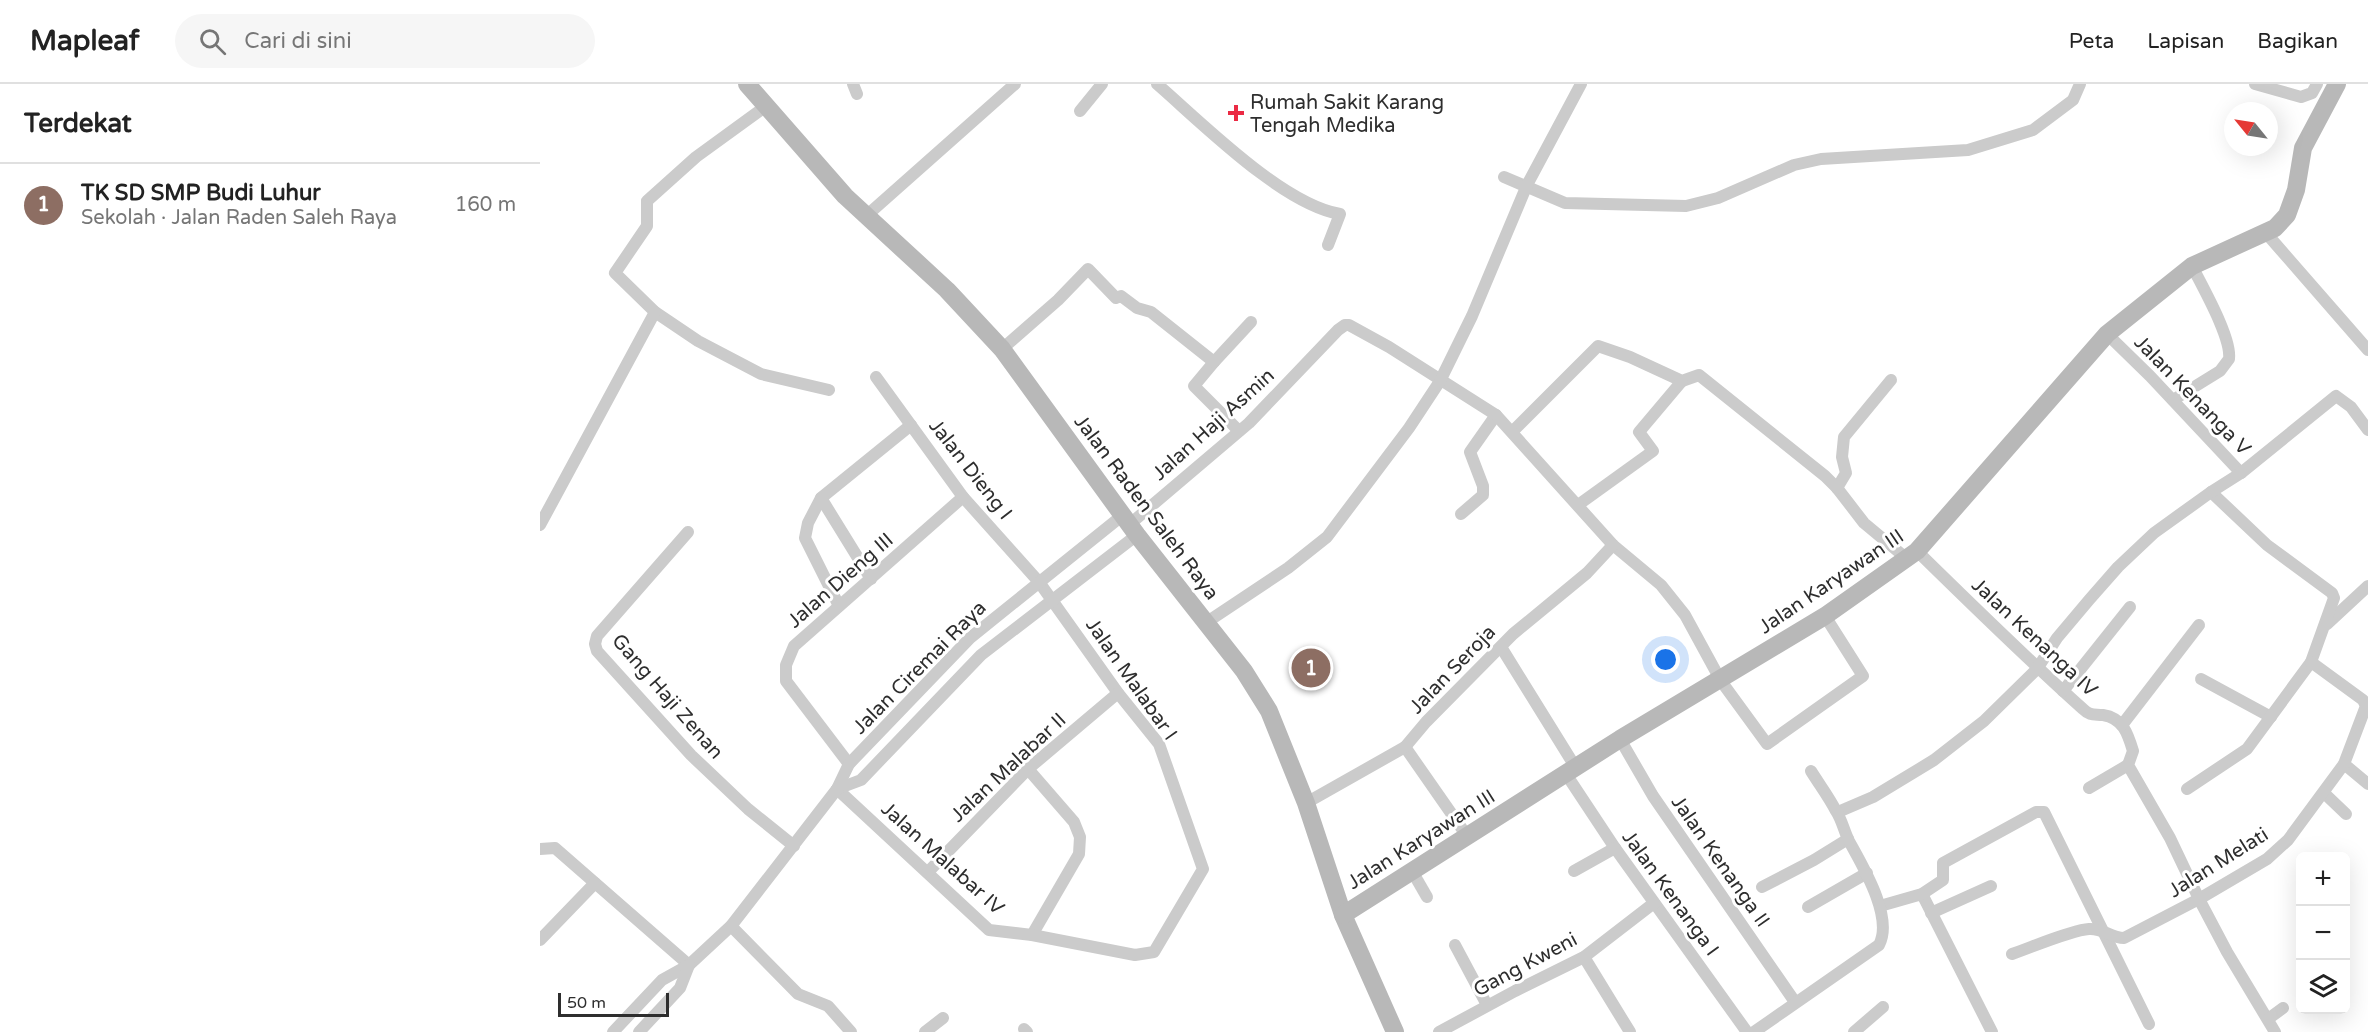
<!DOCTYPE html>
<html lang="id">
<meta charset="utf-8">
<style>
:root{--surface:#fff;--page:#f6f6f6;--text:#222;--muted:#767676;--line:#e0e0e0;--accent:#eb2a44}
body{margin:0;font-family:"Varela Round",sans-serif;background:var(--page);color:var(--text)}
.controls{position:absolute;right:18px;bottom:18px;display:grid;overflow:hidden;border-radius:9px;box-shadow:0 6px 24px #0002}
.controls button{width:54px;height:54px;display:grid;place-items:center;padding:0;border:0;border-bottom:2px solid var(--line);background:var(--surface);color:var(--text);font:30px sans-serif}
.compass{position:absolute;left:1684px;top:18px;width:54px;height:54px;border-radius:50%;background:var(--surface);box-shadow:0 6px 24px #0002;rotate:300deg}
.scale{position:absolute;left:18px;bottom:15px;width:111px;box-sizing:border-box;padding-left:6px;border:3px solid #2e2e2e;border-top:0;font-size:16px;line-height:21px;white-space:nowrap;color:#2e2e2e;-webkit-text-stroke:4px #fff;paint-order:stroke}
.you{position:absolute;left:1126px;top:576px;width:21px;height:21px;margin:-15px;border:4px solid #fff;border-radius:50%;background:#1a73e8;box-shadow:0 0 0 9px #1a73e833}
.badge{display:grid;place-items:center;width:39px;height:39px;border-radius:50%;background:var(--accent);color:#fff;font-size:20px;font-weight:700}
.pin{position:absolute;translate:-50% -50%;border:3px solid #fff;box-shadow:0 2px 6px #0006}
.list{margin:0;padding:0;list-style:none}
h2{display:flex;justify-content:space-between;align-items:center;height:78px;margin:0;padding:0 24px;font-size:26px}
h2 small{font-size:20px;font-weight:400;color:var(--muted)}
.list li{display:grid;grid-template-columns:39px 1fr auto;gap:18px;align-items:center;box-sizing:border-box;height:84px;padding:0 24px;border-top:2px solid var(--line)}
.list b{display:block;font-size:22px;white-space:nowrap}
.list p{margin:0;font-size:20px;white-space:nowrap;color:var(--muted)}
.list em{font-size:20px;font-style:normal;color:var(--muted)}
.icon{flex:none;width:33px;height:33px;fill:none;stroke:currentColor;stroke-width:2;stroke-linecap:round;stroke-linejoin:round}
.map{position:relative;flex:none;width:1828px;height:948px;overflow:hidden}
header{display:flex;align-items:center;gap:36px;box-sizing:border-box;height:84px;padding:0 30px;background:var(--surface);border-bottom:2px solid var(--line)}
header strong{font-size:28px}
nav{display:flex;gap:33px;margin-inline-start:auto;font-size:21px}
.search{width:420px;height:54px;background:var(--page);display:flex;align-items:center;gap:15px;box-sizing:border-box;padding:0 21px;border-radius:33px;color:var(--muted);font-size:22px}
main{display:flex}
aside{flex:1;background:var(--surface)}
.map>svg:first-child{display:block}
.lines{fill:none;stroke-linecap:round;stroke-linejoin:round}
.street{stroke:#cbcbcb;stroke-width:12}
.secondary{stroke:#b8b8b8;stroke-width:18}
.poi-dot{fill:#eb2a44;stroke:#fff;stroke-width:2}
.labels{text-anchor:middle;stroke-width:6;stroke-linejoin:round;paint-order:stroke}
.poi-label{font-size:20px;fill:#2e2e2e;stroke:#fff;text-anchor:start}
.street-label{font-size:20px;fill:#2e2e2e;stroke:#fff}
</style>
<header>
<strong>Mapleaf</strong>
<div class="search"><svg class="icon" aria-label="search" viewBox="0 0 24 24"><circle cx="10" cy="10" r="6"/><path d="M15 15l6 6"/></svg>Cari di sini</div>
<nav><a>Peta</a><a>Lapisan</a><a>Bagikan</a></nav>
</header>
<main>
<aside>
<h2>Terdekat<small></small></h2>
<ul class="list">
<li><span class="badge" style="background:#8d6e63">1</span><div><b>TK SD SMP Budi Luhur</b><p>Sekolah · Jalan Raden Saleh Raya</p></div><em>160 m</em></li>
</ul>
</aside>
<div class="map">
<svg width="1828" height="948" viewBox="0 0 1828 948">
<rect width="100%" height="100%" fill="#fff"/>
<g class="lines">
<g class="street">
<path d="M313,0l4,10"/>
<path d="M617,0c45,39 125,120 183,130l-12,31"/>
<path d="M1715,0l46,13 11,-4 5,-9"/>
<path d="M226,22l-70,51 -49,44v25l-32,47 40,39 43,29 63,33 68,16"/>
<path d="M540,27l22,-27"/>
<path d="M964,93l61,26 121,3 32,-8 76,-33 27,-6 147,-9 65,-20 40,-30 7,-16"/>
<path d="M325,133l150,-133"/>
<path d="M1726,149l102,117"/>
<path d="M1567,250l43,42 91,97"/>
<path d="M462,265l56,-49 30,-31 28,29 5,-2 16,12 14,4 63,50 -20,24 45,45"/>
<path d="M674,278l37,-40"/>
<path d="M1633,316l47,-29 9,-12c3,-21 -27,-73 -37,-93"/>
<path d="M972,348l86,-86 32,11 52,24 17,-6 126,101 12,12 27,35 42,35"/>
<path d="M1297,404l9,-15 -4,-16 2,-20 47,-57"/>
<path d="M281,414l50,81"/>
<path d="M1038,421l75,-54 -14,-19 43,-51"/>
<path d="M921,430l22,-19v-9l-13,-34 26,-37"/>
<path d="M590,440l119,-101 89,-93 7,-5h4l40,22 107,68 117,130 48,40 24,30 36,66 46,63 96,-68 -38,-60"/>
<path d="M0,441l115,-213"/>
<path d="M148,448l-91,104 -2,8 2,7 94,104 57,54 46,37"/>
<path d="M1377,467c55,54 109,107 166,158 7,7 11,5 20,6 20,3 25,19 30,36l-5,14 42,73 29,61 28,53 48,80"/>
<path d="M299,522l-34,-68 3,-15 13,-25 90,-73"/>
<path d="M667,538l81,-54 39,-31 82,-109 31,-47 32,-65 55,-131 54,-101"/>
<path d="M1787,540l41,-38"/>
<path d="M961,563l75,121"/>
<path d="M1661,595l70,38"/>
<path d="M1523,607l67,-84"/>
<path d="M1582,641l77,-100"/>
<path d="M1080,655l33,57 142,206"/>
<path d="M865,663l62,89"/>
<path d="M309,680l-63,-83v-16l8,-19 169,-149"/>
<path d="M1804,680l24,20"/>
<path d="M488,685l46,53 6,15 -1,17 -47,81"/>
<path d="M1026,690l49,74 132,184"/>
<path d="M1549,704l39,-23"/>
<path d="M297,705l152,141 43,5 103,20 19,-3 49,-83 -44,-125 -41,-51 -79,-111 -76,-85 -87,-120"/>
<path d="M297,705l24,-9 120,-125 156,-120"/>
<path d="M1647,705l60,-40 64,-87 23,-64 -2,-5 -65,-48 -56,-53"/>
<path d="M1784,709l22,21"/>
<path d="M766,719l99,-56 21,-25 87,-88 74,-61 26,-28"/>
<path d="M1298,728l35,-15 61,-37 50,-39 53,-52 20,-31 32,-38 29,-33 36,-34 57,-41 30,-19 95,-77 15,11 17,23"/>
<path d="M0,765l15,-1 134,117"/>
<path d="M872,787l15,26"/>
<path d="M1034,787l41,-23"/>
<path d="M388,788l100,-103 90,-76"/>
<path d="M1222,803l52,-27 34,-21"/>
<path d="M1382,810l70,138"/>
<path d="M1340,822l42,-12 21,-14v-17l93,-51h8l105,212"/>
<path d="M1268,823l59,-34"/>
<path d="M1391,829l60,-27"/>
<path d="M191,842l67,68 30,12 23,26"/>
<path d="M0,856l55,-57"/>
<path d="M915,861l32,60"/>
<path d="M1472,870c18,-6 59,-24 77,-25 14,-1 22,9 35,9l75,-39 68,-40 21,-19 56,-76 22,-58 -3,-6 -52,-38"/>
<path d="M1044,873l46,75"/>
<path d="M1728,935l15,-11"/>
<path d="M484,945l3,3"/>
<path d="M73,948l49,-52 27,-15 42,-39 106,-137 12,-25 121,-126 153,-123"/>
<path d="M99,948l41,-44 9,-23"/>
<path d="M385,948l18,-14"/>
<path d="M899,948l76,-41 69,-34 70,-54"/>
<path d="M1214,948l125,-87c15,-28 -17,-80 -30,-104 -5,-10 -7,-21 -13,-30 -7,-14 -17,-27 -25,-40"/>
<path d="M1314,948l29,-25"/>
</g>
<g class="secondary">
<path d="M207,0l98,112 102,94 55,59 135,186 107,136 25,40 37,92 37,112 52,117"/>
<path d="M803,831l277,-176 205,-123 92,-65 190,-217 85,-68 83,-38 12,-13 9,-25 7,-42 34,-64"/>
</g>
</g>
<path class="poi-dot" d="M693 20h6v6h6v6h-6v6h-6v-6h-6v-6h6z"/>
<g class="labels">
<g class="poi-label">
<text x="710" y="25">Rumah Sakit Karang<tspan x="710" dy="23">Tengah Medika</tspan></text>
</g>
<g class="street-label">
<text transform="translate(1653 311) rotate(46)" y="7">Jalan Kenanga V</text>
<text transform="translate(673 340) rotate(-42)" y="7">Jalan Haji Asmin</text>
<text transform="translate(431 385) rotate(52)" y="7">Jalan Dieng I</text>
<text transform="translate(607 423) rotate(53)" y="7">Jalan Raden Saleh Raya</text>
<text transform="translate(300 496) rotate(-41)" y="7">Jalan Dieng III</text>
<text transform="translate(1291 497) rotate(-34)" y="7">Jalan Karyawan III</text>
<text transform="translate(1495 553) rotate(43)" y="7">Jalan Kenanga IV</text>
<text transform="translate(379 583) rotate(-45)" y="7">Jalan Ciremai Raya</text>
<text transform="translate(912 585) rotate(-46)" y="7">Jalan Seroja</text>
<text transform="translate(592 595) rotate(55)" y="7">Jalan Malabar I</text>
<text transform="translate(128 612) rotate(49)" y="7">Gang Haji Zenan</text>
<text transform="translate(468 683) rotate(-43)" y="7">Jalan Malabar II</text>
<text transform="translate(881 755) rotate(-32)" y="7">Jalan Karyawan III</text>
<text transform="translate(403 774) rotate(42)" y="7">Jalan Malabar IV</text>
<text transform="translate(1181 777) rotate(55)" y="7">Jalan Kenanga II</text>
<text transform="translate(1678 778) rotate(-32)" y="7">Jalan Melati</text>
<text transform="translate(1131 809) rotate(54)" y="7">Jalan Kenanga I</text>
<text transform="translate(985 880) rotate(-28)" y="7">Gang Kweni</text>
</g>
</g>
</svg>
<div class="controls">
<button>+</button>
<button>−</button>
<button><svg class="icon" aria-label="layers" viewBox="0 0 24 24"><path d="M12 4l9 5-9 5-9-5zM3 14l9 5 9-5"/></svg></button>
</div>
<svg class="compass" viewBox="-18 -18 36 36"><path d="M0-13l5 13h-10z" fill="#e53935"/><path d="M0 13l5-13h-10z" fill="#767676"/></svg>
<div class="scale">50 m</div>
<div class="you"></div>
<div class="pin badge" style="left:771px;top:584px;background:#8d6e63">1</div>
</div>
</main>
